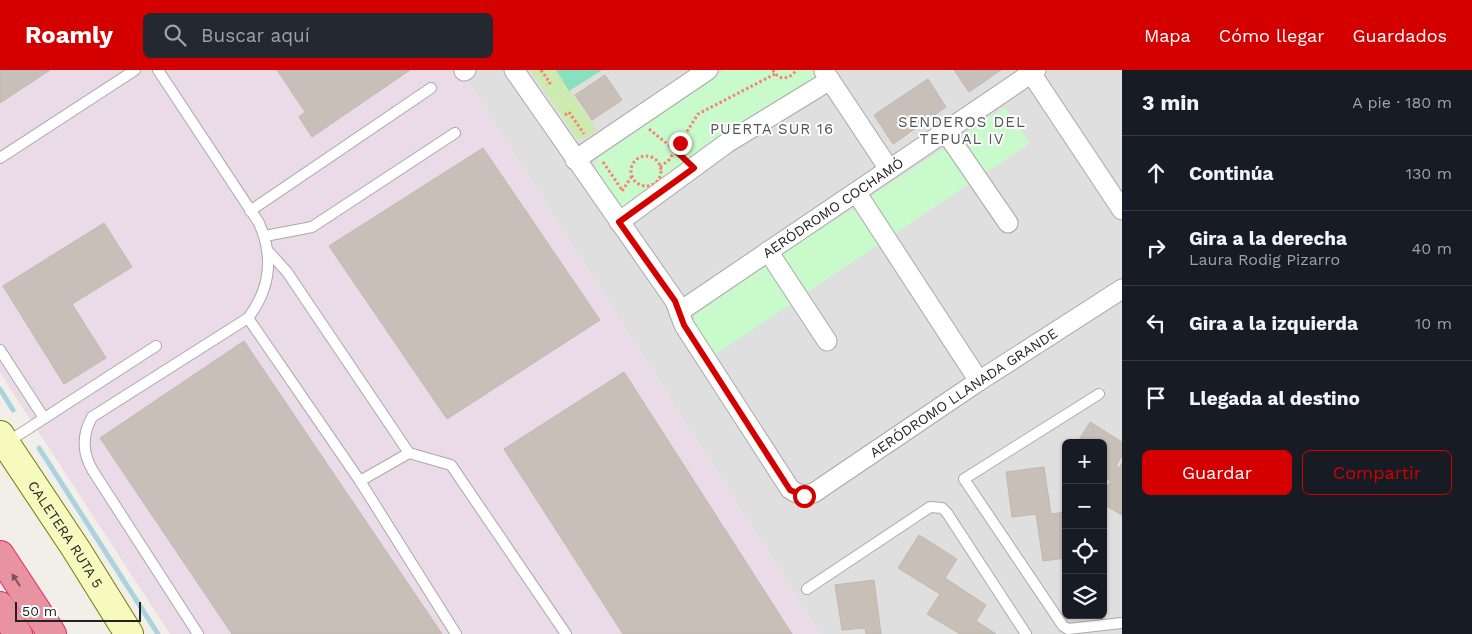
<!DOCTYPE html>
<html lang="es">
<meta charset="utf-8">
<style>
:root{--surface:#171b24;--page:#242831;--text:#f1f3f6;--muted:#9ea1a6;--line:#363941;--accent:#d40000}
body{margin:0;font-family:"Work Sans",sans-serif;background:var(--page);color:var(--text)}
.controls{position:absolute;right:15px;bottom:15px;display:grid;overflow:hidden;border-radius:8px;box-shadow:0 1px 4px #0004}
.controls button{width:45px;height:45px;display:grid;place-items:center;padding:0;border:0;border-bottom:1px solid var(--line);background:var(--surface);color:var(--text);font:25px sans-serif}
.scale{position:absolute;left:15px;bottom:12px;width:126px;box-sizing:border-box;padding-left:5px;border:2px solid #222;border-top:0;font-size:14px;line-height:18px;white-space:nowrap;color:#222;-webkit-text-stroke:4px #fff;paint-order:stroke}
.stop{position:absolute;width:15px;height:15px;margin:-11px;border:4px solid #d40000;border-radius:50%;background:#fff}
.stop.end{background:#d40000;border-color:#fff;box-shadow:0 1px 5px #0008}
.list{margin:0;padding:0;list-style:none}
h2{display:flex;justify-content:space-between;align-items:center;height:65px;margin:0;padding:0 20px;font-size:21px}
h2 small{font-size:16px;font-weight:400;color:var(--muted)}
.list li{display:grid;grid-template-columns:32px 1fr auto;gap:15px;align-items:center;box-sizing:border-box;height:75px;padding:0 20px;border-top:1px solid var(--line)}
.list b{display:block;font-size:19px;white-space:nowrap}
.list p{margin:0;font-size:16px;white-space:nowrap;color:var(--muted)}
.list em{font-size:16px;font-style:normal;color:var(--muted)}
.actions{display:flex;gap:10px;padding:15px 20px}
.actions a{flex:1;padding:11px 0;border:1px solid var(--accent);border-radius:8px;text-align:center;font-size:18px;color:var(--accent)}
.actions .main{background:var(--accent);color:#fff}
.icon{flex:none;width:28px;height:28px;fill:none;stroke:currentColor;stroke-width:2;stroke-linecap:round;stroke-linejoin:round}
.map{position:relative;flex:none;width:1122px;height:564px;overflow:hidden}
header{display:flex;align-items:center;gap:30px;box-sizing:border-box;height:70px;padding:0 25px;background:var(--accent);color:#fff}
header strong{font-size:24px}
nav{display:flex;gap:28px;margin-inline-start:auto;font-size:18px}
.search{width:350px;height:45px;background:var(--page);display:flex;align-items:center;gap:12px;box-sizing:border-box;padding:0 18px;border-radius:8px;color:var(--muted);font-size:19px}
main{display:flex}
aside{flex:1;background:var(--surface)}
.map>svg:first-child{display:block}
.residential{fill:#e0dfdf;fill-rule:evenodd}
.industrial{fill:#ebdbe8}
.grass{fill:#cdebb0}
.park{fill:#c8facc}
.pitch{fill:#88e0be}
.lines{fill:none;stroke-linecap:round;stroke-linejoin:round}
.stream{stroke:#aad3df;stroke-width:5}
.building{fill:#c7bfb8;stroke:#c4b6ab}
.lane-casing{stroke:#a9a9a9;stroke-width:12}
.street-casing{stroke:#a9a9a9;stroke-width:21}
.secondary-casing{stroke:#707d05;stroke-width:30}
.highway-casing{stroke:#dc2a67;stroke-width:30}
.path{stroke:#fa8072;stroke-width:3;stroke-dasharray:2.5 2.5;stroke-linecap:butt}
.lane{stroke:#fff;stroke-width:10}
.street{stroke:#fff;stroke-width:19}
.secondary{stroke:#f7fabf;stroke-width:28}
.highway{stroke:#e892a2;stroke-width:28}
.oneway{fill:#7b545c}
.route{stroke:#d40000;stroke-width:6}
.labels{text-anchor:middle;stroke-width:4;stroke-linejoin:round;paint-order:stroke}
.street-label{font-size:14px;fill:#222;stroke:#fff}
.neighbourhood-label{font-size:15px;letter-spacing:1px;fill:#555;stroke:#fff}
</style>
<header>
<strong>Roamly</strong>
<div class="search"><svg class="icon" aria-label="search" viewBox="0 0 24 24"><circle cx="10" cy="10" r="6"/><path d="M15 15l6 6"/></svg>Buscar aquí</div>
<nav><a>Mapa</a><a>Cómo llegar</a><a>Guardados</a></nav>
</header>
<main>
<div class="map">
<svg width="1122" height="564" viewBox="0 0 1122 564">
<rect width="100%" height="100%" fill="#f2efe9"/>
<path class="residential" d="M460,0h662v564h-302zM1066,373h37v172h-37z"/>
<path class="industrial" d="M0,0h460l360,564h-650l-170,-261z"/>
<path class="grass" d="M530,0h26l41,60 -14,9 -6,-1z"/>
<g class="park">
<path d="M724,0h88l4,9 -185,131 -10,-2 -26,-38 1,-11z"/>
<path d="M1005,37l25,36 -49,33 -20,-33 1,-7z"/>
<path d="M945,80l5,1 21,32 -80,53 -20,-37 1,-4 68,-44z"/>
<path d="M858,139l23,34 -79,53 -21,-38 1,-4 68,-44z"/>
<path d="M766,196l3,2 24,35 -80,53 -19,-32 1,-10z"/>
</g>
<path class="pitch" d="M556,0h46l-33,21z"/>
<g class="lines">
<g class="stream">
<path d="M0,319l13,21"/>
<path d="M39,378l119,186"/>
</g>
</g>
<g class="building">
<path d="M0,0h50l-50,33z"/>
<path d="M277,0h133l-98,67 -13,-20 6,-5z"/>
<path d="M954,0h47l-32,22z"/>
<path d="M605,5l17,25 -30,20 -17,-25z"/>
<path d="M928,9l18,28 -53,37 -19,-29z"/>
<path d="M483,78l117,172 -153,99 -118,-173z"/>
<path d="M104,153l28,44 -60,37 34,54 -42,26 -61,-98z"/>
<path d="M244,271l198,293h-210l-132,-196z"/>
<path d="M624,302l168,262h-169l-119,-185z"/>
<path d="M1090,352l32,20v14l-6,10 3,2 3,-5v52l-19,-11v-12l8,-11 -4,-2 -4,6v-42h-26z"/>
<path d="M1044,397l7,47 15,-2v46l-23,3 -7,-47 -24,3 -6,-45z"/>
<path d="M919,465l38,24 -12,19 41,27 -10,16 20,13h-36l-33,-20 13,-20 -42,-26z"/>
<path d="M874,510l7,54h-15l-1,-6 -23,2 -7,-45z"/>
</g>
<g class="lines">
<g class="lane-casing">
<g id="lane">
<path d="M158,0l101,153c15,34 12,65 -11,95l112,163 96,153"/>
<path d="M0,88l135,-88"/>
<path d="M250,141l181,-123"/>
<path d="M265,166l47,-9 143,-94"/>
<path d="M268,181l19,21 122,181"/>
<path d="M0,280l44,68"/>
<path d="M1099,324l-135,85 99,147 5,3 54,-6"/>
<path d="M6,373l150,-97"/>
<path d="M360,411l49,-28 42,12 115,169"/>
<path d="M807,519l123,-82 12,1 5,5 79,121"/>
<path d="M198,564l-105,-163c-11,-18 -11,-36 -1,-54l156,-99"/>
</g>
</g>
<g class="street-casing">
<g id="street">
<path id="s1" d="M514,0l161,231 9,24 106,164c8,6 16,8 25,3l164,-111 143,-92"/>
<path d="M464,1l2,-1"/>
<path d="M824,1l65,98"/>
<path d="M1031,3l91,137"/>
<path d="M945,61l63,92"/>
<path d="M575,90l133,-90"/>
<path d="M856,122l123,189"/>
<path d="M619,152l108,-79 103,-63"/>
<path d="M768,181l59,90"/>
<path id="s2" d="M679,242l357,-242"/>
</g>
</g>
<g class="secondary-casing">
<g id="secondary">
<path id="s3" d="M0,365l76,114 53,85"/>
</g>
</g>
<g class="highway-casing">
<g id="highway">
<path d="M0,485l52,79"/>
<path d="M0,536l18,28"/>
</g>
</g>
<g class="path">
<path d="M541,0l9,13 -4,2"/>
<path d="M773,0c5,11 17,10 23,0"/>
<path d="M565,45l4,-3 15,22"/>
<path d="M649,59l32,26"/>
<circle cx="646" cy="101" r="15"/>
<path d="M603,92l19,28"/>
<path d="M660,97l9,-7 29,-46 77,-40"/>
<path d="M622,121l10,-15"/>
</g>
<use href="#lane" class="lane"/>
<use href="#street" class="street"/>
<use href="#secondary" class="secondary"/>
<use href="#highway" class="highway"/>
</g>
<defs><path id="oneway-solid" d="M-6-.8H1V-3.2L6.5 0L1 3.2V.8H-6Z" transform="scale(1.25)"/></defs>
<use class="oneway" href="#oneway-solid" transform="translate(16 510) rotate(-123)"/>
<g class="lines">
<path class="route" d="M680,73l-5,7 19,18 -75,54 56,79 9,24 106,165 14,6"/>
</g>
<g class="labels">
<g class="street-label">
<text dy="5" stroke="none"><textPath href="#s2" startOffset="186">AERÓDROMO COCHAMÓ</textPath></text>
<text dy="5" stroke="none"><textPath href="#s1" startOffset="708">AERÓDROMO LLANADA GRANDE</textPath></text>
<text dy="5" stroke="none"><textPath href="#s3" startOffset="119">CALETERA RUTA 5</textPath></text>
</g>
<g class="neighbourhood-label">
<text x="962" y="57">SENDEROS DEL<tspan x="962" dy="17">TEPUAL IV</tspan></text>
<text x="772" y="64">PUERTA SUR 16</text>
</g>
</g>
</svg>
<div class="controls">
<button>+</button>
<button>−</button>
<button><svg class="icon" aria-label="locate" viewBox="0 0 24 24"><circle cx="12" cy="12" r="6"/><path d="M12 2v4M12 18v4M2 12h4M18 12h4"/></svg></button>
<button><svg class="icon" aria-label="layers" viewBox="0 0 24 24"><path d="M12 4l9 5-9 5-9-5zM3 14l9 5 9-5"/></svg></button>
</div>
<div class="scale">50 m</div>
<div class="stop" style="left:804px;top:426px"></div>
<div class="stop end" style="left:680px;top:73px"></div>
</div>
<aside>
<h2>3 min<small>A pie · 180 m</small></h2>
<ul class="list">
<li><svg class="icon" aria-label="ahead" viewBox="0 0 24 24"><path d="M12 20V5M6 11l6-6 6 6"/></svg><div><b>Continúa</b></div><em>130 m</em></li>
<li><svg class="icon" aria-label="right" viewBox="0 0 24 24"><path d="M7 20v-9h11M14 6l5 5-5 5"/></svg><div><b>Gira a la derecha</b><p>Laura Rodig Pizarro</p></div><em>40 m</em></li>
<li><svg class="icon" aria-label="left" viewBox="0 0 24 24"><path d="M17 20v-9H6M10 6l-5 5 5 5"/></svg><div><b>Gira a la izquierda</b></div><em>10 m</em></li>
<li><svg class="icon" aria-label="arrive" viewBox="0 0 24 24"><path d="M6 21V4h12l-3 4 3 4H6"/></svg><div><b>Llegada al destino</b></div></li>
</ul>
<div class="actions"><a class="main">Guardar</a><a>Compartir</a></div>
</aside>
</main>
